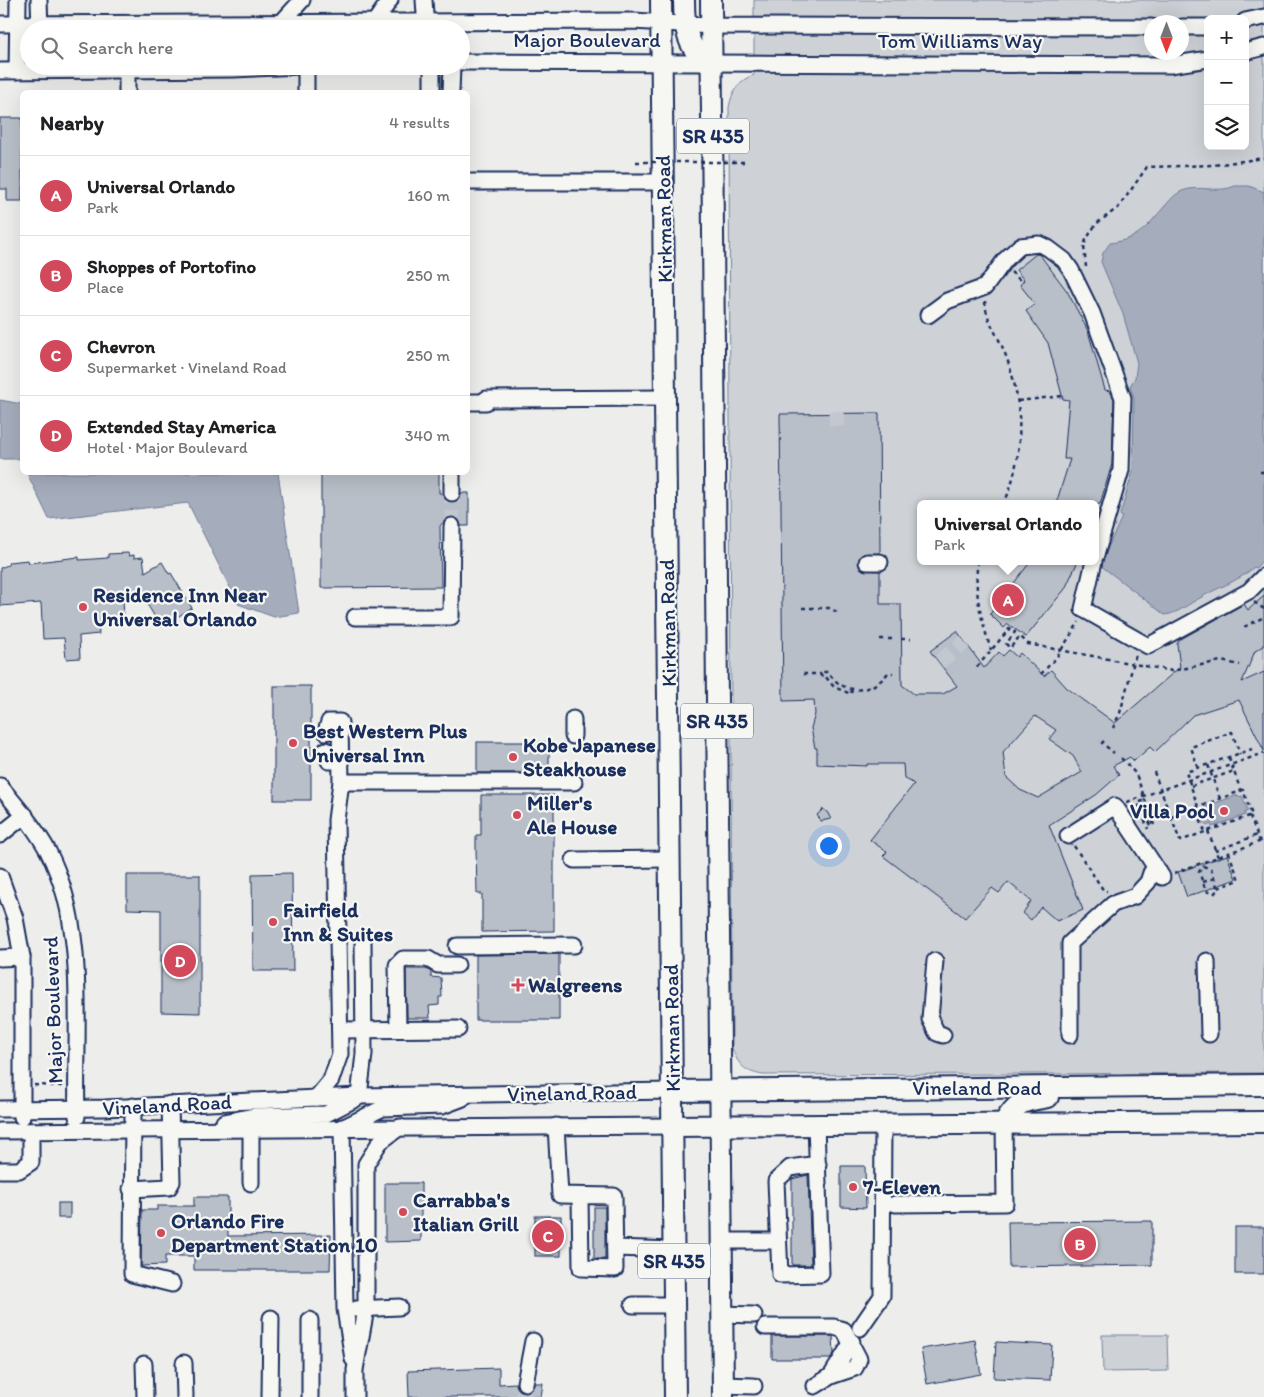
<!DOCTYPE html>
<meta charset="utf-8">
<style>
:root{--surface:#fff;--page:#f6f6f6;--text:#202124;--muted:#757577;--line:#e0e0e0;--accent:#d1495b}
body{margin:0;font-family:Itim,sans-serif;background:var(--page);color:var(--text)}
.controls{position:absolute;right:15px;top:15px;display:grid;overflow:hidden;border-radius:8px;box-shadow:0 5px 20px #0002}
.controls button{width:45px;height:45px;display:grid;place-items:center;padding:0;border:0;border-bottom:1px solid var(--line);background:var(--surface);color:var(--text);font:25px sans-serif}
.compass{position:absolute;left:1144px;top:15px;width:45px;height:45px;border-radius:50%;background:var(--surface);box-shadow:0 5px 20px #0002;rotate:180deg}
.you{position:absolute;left:828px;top:845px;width:18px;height:18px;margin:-12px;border:4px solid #fff;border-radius:50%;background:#1a73e8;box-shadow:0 0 0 8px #1a73e833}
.badge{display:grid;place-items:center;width:32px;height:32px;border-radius:50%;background:var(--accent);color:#fff;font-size:16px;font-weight:700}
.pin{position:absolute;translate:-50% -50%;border:2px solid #fff;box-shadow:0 1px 5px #0006}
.popup{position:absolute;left:917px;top:500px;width:182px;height:65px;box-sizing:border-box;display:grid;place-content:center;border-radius:8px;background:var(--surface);filter:drop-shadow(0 1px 4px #0005);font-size:16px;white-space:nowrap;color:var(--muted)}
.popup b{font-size:19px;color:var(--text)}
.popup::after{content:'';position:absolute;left:50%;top:100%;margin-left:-10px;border:10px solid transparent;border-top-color:var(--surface)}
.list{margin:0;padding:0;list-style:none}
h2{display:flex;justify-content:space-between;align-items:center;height:65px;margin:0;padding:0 20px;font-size:21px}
h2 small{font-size:16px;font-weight:400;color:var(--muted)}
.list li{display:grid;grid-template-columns:32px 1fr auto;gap:15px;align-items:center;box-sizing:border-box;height:80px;padding:0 20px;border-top:1px solid var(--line)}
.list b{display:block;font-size:19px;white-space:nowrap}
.list p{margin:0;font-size:16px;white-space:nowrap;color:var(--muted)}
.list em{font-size:16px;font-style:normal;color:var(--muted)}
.icon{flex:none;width:28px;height:28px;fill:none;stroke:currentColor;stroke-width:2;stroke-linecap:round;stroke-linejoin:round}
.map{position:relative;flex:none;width:1264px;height:1397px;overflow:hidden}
.search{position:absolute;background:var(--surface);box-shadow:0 5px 20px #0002;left:20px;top:20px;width:450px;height:55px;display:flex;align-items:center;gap:12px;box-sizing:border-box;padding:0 18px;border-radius:28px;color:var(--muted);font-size:19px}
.panel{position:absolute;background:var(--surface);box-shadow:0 5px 20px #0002;left:20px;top:90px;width:450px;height:385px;border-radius:8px}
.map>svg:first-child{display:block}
.green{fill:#ced2d7;stroke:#74809a;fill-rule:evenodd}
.water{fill:#a5acbc;stroke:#6e7a96}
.building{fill:#b9bfc8;stroke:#1b2f5e;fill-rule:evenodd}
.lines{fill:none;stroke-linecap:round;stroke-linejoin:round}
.minor-tunnel{stroke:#c3c8d0;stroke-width:15;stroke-dasharray:15 8;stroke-linecap:butt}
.minor-casing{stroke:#1b2f5e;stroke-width:19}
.major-casing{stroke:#1b2f5e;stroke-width:24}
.path{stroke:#1b2f5e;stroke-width:2.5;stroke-dasharray:4 4;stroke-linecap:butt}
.minor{stroke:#f6f6f2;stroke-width:15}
.major{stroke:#f6f6f2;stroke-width:20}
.path-bridge{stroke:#1b2f5e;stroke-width:2.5;stroke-dasharray:4 4;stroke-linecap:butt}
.poi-dot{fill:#d1495b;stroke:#f6f6f2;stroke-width:2}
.labels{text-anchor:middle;stroke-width:4.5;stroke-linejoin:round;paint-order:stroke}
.shield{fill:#f6f6f2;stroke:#5d6b8a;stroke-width:1}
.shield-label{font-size:20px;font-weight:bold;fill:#1b2f5e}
.street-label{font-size:21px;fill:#1b2f5e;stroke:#f6f6f2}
.poi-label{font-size:21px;font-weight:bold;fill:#1b2f5e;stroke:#f6f6f2;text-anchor:start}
</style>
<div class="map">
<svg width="1264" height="1397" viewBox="0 0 1264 1397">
<rect width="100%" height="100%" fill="#edeeec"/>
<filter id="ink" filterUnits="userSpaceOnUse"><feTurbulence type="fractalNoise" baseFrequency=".02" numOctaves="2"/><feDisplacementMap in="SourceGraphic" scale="10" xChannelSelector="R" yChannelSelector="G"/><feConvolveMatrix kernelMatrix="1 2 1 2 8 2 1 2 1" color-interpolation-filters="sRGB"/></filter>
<g filter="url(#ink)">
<g class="green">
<path d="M754,0h510v1073l-501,2c-18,-3 -25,-10 -31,-27l-3,-941c3,-15 9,-27 25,-32zM1208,19h37v127h-37zM1152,22h30v30h-30zM920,504h176v57h-176z"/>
<path d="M1102,1335h65l1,36 -65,1z"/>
</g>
<g class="water">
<path d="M1235,186h14l15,6v366l-8,10 -2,-1c-16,15 -36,20 -54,31 -12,6 -21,15 -35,17l-65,-50 22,-48 -2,-2 13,-44 1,-73 -4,-12 5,-8 2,-15 -14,-49 -22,-52 2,-9 7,-10c30,-4 36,-16 55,-37 5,-6 10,-12 17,-15 18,-7 36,3 53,-5z"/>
<path d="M0,400l22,4v60l-2,-5h-20z"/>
<path d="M27,473h251l21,140 -25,4 -36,-13 -50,-101 -139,16z"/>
<path d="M1238,795l1,2 3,-1 6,15 -3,1v3l-33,12 -1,-3 -4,2 -5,-7 -1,-9 4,-1 -1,-2z"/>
</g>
<g class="building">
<path d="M0,118h22v83h-15v-12h-7z"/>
<path d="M1036,254l4,1 27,36 21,40 17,59 5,1 4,8 -2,65 -12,40h-44l14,-45h-6l5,-59 -6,-1 -15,-56 -22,-32 9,-7 -15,-19 4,-5 -8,-10z"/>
<path d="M879,413l1,140 -17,1 -5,8 5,8 17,1v33h21l1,81 12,9h29l14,-8 -27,-35 27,-20 27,37 15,-16 4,4 6,-6 8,7 3,-4 24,23 7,-6 16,18 48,35 65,-56 -3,-23 2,-4 65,-36 4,6 16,-14v50l-9,5 -13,31 22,-10v79l-25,-51 -46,15 -38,37 -5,-5 -16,14 -4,-4 -17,9 6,9 -23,20 -47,30 34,85 -26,11 -16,-14 -10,13 -8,-7 8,-12 -23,-19 -9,11 -7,-5 -27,30 -82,-62 4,-4 -17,-12 44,-56 -10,-6 -1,-14h-36v2l-50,-2v-16h-2l-4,-20 4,-14 -1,-14 -31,1 -3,-287zM1035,716l21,14 -7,9 24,17 9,16 -44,26 -18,-8 -14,-13 -3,-25z"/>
<path d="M321,472h118v21h4l4,8h9l5,-8h8v33h-8l-4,-8 -5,-1 -5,1 -7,8 1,61 -120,1z"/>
<path d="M128,553l1,3 5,-1v3l9,-1 2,15 17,-10 7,12 2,-1 21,35 -31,19 -20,-33 -18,2 1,25 -22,1v3h-4l1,9 -20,2 1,22 -14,1 -2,-21 -21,1 -2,-36 -41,3v-38l8,-3 1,-3 19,-2 1,3 50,-6v3l29,-2v-4z"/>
<path d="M1031,561h47l-13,28 -39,48 -18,-13 -4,4 -14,-14z"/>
<rect x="274" y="686" width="37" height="114"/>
<rect x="477" y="742" width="72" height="31"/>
<path d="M481,795h73v136l-72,1v-38h-5l-1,-46v-13h5z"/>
<path d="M823,809l4,3 4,7 -10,2 -4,-6z"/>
<path d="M1227,855l9,24 -49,18 -9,-25z"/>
<path d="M292,873l1,98h-40l-1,-97z"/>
<path d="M127,875h73v138l-39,-1v-102l-34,-1z"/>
<path d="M559,954v66h-83v-65z"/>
<path d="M406,969h20l5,3v5l10,1 1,19h-3v8l-10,1 1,12h-23z"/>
<path d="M841,1166h24l1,42 -25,-1z"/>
<path d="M808,1175l3,90h-19v-86z"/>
<path d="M385,1183h36v58l-36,1z"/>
<path d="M194,1197h34v39l103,-1 -1,35h-136v-14h-29v9l-24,1 1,-56h15v-4h37z"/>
<rect x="58" y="1203" width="12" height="15"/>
<rect x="594" y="1207" width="11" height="52"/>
<rect x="535" y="1216" width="26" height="40"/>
<path d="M1152,1221v44l-143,2 -1,-45z"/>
<rect x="1235" y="1227" width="29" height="47"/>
<path d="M772,1336h61l1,18 -4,5h-58z"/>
<path d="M975,1340l6,34 -54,10 -6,-35z"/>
<path d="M996,1342l56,3 -2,35 -56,-2z"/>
<path d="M499,1368v16l17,-1 3,7 4,2 9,-3 3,-6h8l-2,14h-132l-1,-26z"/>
</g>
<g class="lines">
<g class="minor-tunnel">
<path d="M836,411l1,21"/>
<path d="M452,526v-33"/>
<path d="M939,662l26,-20"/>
<path d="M523,1397l2,-14"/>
</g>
<g class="minor-casing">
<g id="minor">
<path d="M39,0l1,29"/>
<path d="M424,0l2,29"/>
<path d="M1245,21l19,-4"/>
<path d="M281,23l21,-23"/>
<path d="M374,23l16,-23"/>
<path d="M0,24l634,-3 77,5 441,1"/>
<path d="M1182,27h26"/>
<path d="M1245,52l19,-5"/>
<path d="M461,62l709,3 38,-6"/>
<path d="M432,66v26"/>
<path d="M0,71l233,-2 68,-3"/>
<path d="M17,71l1,-71"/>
<path d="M127,71v21"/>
<path d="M306,92v-26"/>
<path d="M451,92l1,-26"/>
<path d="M468,182h196"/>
<path d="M928,315l19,-14 38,-14 20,-27 15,-14 19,-2 9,4 16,12 7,10 21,43 31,85 -2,72 -25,85"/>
<path d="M486,399l180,-1"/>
<path d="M468,402h18"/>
<path d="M452,493v-21"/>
<path d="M1094,561l-11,48 65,37 101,-55 15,-15"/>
<path d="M867,562h13"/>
<path d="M355,617h96l1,-91"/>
<path d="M573,719v17"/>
<path d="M326,750l3,11h11"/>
<path d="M341,782h233"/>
<path d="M0,786c17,21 35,41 48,65 41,80 26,179 29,266"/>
<path d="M0,835l25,-20"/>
<path d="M1068,836l47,-30 47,71"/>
<path d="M574,860l96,-1"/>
<path d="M0,876l15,42 7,39v160"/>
<path d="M457,946l117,-1"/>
<path d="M0,958l22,-1"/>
<path d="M935,961l-5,58 7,14 6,2"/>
<path d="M1207,961l2,73"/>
<path d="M398,1029l-1,-64 6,-6h25l10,6h19"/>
<path d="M340,1030l118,-1"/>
<path d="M1070,1035v-92l43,-39 22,-8 13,-14 3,-9 7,-3"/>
<path d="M359,1096l5,-42 -1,-114"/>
<path d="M316,1098l15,-18 9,-26 -4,-234 5,-38 -1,-60h-11l-3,10"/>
<path d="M133,1106l-1,168 40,10"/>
<path d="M0,1109l105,-1 254,-12 313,-5"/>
<path d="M224,1122l30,-6 72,-2 31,-16"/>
<path d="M816,1124l5,150 -41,1 -4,-94 14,-13 28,-4"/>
<path d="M346,1126l37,-18 59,-2 21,-8"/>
<path d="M556,1126l4,69 54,1 1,73 -34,-1 -1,-72"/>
<path d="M342,1127l3,182 8,50"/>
<path d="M251,1129v54"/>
<path d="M0,1131l673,-5"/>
<path d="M0,1170h19l12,-8v-31"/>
<path d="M131,1189l38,-2 3,-5 -2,-78"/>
<path d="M895,1204l110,-1 -1,-80"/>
<path d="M722,1241h56"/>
<path d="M615,1248l59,2"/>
<path d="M633,1305h41"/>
<path d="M356,1309l43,-2"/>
<path d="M722,1314l32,1"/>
<path d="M310,1320v77"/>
<path d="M765,1327h69l10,3 15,29 -4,9 -24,8 -16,10"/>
<path d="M860,1328l22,-32 1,-172"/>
<path d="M184,1363l1,34"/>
<path d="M144,1364l1,33"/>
<path d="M831,1376l21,-34"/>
<path d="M525,1383l8,-42"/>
<path d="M723,1385l31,1"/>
<path d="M270,1397l1,-79"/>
<path d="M355,1397v-27l11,-61v-145l14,-22 20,-15"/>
</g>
</g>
<g class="major-casing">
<g id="major">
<path d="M661,0l14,1397"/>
<path d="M684,0c0,23 2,54 28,62"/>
<path d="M711,0l12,1397"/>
<path d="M672,1091l592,-6"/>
<path d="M1004,1123c13,-22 19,-22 44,-26"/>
<path d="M673,1126l591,-4"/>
</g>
</g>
<g class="path">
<path d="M1086,267l-2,-21 2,-6 10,-16 23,-17 28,-40 67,-2 50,-7"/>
<path d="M1011,272l11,10"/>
<path d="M985,301c1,20 12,32 19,50 20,49 21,104 0,153"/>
<path d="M1018,401l44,-5"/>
<path d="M1260,472h4"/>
<path d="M978,561c-5,30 4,61 13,89"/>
<path d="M1254,602l10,7"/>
<path d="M802,608h27l8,4"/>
<path d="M1244,627l20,-10"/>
<path d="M880,639h13"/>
<path d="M901,639h10"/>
<path d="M977,667l33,-39 5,4 -9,12 4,4 10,-12 8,8 144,27 49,-10 19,4"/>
<path d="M803,674h18"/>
<path d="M1041,674l15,-16 23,-36"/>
<path d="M852,689l-1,5 -17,-7 -9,-11h-4v-4h7c15,23 43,23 60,1h5"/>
<path d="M1113,728l7,-15 16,-59"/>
<path d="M1104,741l-2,2 12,10"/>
<path d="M1121,758l15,16 18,51 -3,1 -9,-25 -4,2 10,26"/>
<path d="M1229,758l12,33"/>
<path d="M1208,765l12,34"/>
<path d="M1198,768l-7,-21 41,-15 8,22"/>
<path d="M1154,772l26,69 72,-26 -9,-25 -47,18 9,24"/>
<path d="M1191,786l43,-15"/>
<path d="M1127,802l137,-49"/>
<path d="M1198,807l-12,-35 66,-23"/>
<path d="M1250,816l10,26"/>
<path d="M1171,817l25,-9"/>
<path d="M1208,831l10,26"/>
<path d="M1074,846l30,45h3"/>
<path d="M1215,851l42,-16"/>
<path d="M1203,866l8,3 7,20 -4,5 -8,-3 -7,-19z"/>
<path d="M1174,873l90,-33"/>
<path d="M1203,882l12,-4"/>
<path d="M1218,888l21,-8 -10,-27"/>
<path d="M34,1085l30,1"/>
</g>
<use href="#minor" class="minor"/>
<use href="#major" class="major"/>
<path class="path-bridge" d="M636,162h110"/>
</g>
</g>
<g class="poi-dot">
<circle cx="83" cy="607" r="5"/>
<circle cx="293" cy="743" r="5"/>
<circle cx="513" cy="757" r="5"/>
<circle cx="1224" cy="811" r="5"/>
<circle cx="517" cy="815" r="5"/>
<circle cx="273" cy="922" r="5"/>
<path d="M515.5 977.5h5v5h5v5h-5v5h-5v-5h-5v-5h5z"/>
<circle cx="853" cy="1187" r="5"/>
<circle cx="403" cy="1212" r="5"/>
<circle cx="161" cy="1233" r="5"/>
</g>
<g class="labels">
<g class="shield">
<rect x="677" y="118.5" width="72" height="35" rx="4"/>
<rect x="681" y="703.5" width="72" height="35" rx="4"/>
<rect x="638" y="1243.5" width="72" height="35" rx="4"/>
</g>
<g class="shield-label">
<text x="713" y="143">SR 435</text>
<text x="717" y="728">SR 435</text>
<text x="674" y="1268">SR 435</text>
</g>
<g class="street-label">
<text x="587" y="47">Major Boulevard</text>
<text x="960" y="48">Tom Williams Way</text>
<text transform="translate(664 219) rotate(-91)" y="7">Kirkman Road</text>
<text transform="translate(668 623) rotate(-91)" y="7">Kirkman Road</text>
<text transform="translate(53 1010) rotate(-92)" y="7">Major Boulevard</text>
<text transform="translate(672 1028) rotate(-91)" y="7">Kirkman Road</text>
<text x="977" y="1095">Vineland Road</text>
<text transform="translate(572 1093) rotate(-1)" y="7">Vineland Road</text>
<text transform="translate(167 1105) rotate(-3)" y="7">Vineland Road</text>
</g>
<g class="poi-label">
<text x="93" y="602">Residence Inn Near<tspan x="93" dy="24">Universal Orlando</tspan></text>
<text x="303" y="738">Best Western Plus<tspan x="303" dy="24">Universal Inn</tspan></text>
<text x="523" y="752">Kobe Japanese<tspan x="523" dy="24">Steakhouse</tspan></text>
<text x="527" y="810">Miller's<tspan x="527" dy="24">Ale House</tspan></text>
<text x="1214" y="818" text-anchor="end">Villa Pool</text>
<text x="283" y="917">Fairfield<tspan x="283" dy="24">Inn &amp; Suites</tspan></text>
<text x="528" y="992">Walgreens</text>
<text x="863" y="1194">7-Eleven</text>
<text x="413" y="1207">Carrabba's<tspan x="413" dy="24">Italian Grill</tspan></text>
<text x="171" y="1228">Orlando Fire<tspan x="171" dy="24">Department Station 10</tspan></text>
</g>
</g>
</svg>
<div class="controls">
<button>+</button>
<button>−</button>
<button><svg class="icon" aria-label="layers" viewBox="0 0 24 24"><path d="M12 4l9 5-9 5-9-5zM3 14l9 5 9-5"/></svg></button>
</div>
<svg class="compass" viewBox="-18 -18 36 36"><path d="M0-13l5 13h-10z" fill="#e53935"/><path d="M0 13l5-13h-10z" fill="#757577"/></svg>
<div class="you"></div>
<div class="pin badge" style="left:1008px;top:600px">A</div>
<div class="popup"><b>Universal Orlando</b>Park</div>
<div class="pin badge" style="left:1080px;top:1244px">B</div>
<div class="pin badge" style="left:548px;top:1236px">C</div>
<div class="pin badge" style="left:180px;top:961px">D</div>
<div class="search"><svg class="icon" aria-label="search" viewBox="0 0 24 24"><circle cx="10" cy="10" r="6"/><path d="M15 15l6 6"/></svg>Search here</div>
<section class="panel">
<h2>Nearby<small>4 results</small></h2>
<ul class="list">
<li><span class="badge">A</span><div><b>Universal Orlando</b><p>Park</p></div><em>160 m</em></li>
<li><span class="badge">B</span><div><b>Shoppes of Portofino</b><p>Place</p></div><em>250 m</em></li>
<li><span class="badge">C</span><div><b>Chevron</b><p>Supermarket · Vineland Road</p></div><em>250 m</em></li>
<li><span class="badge">D</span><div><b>Extended Stay America</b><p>Hotel · Major Boulevard</p></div><em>340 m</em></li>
</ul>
</section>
</div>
